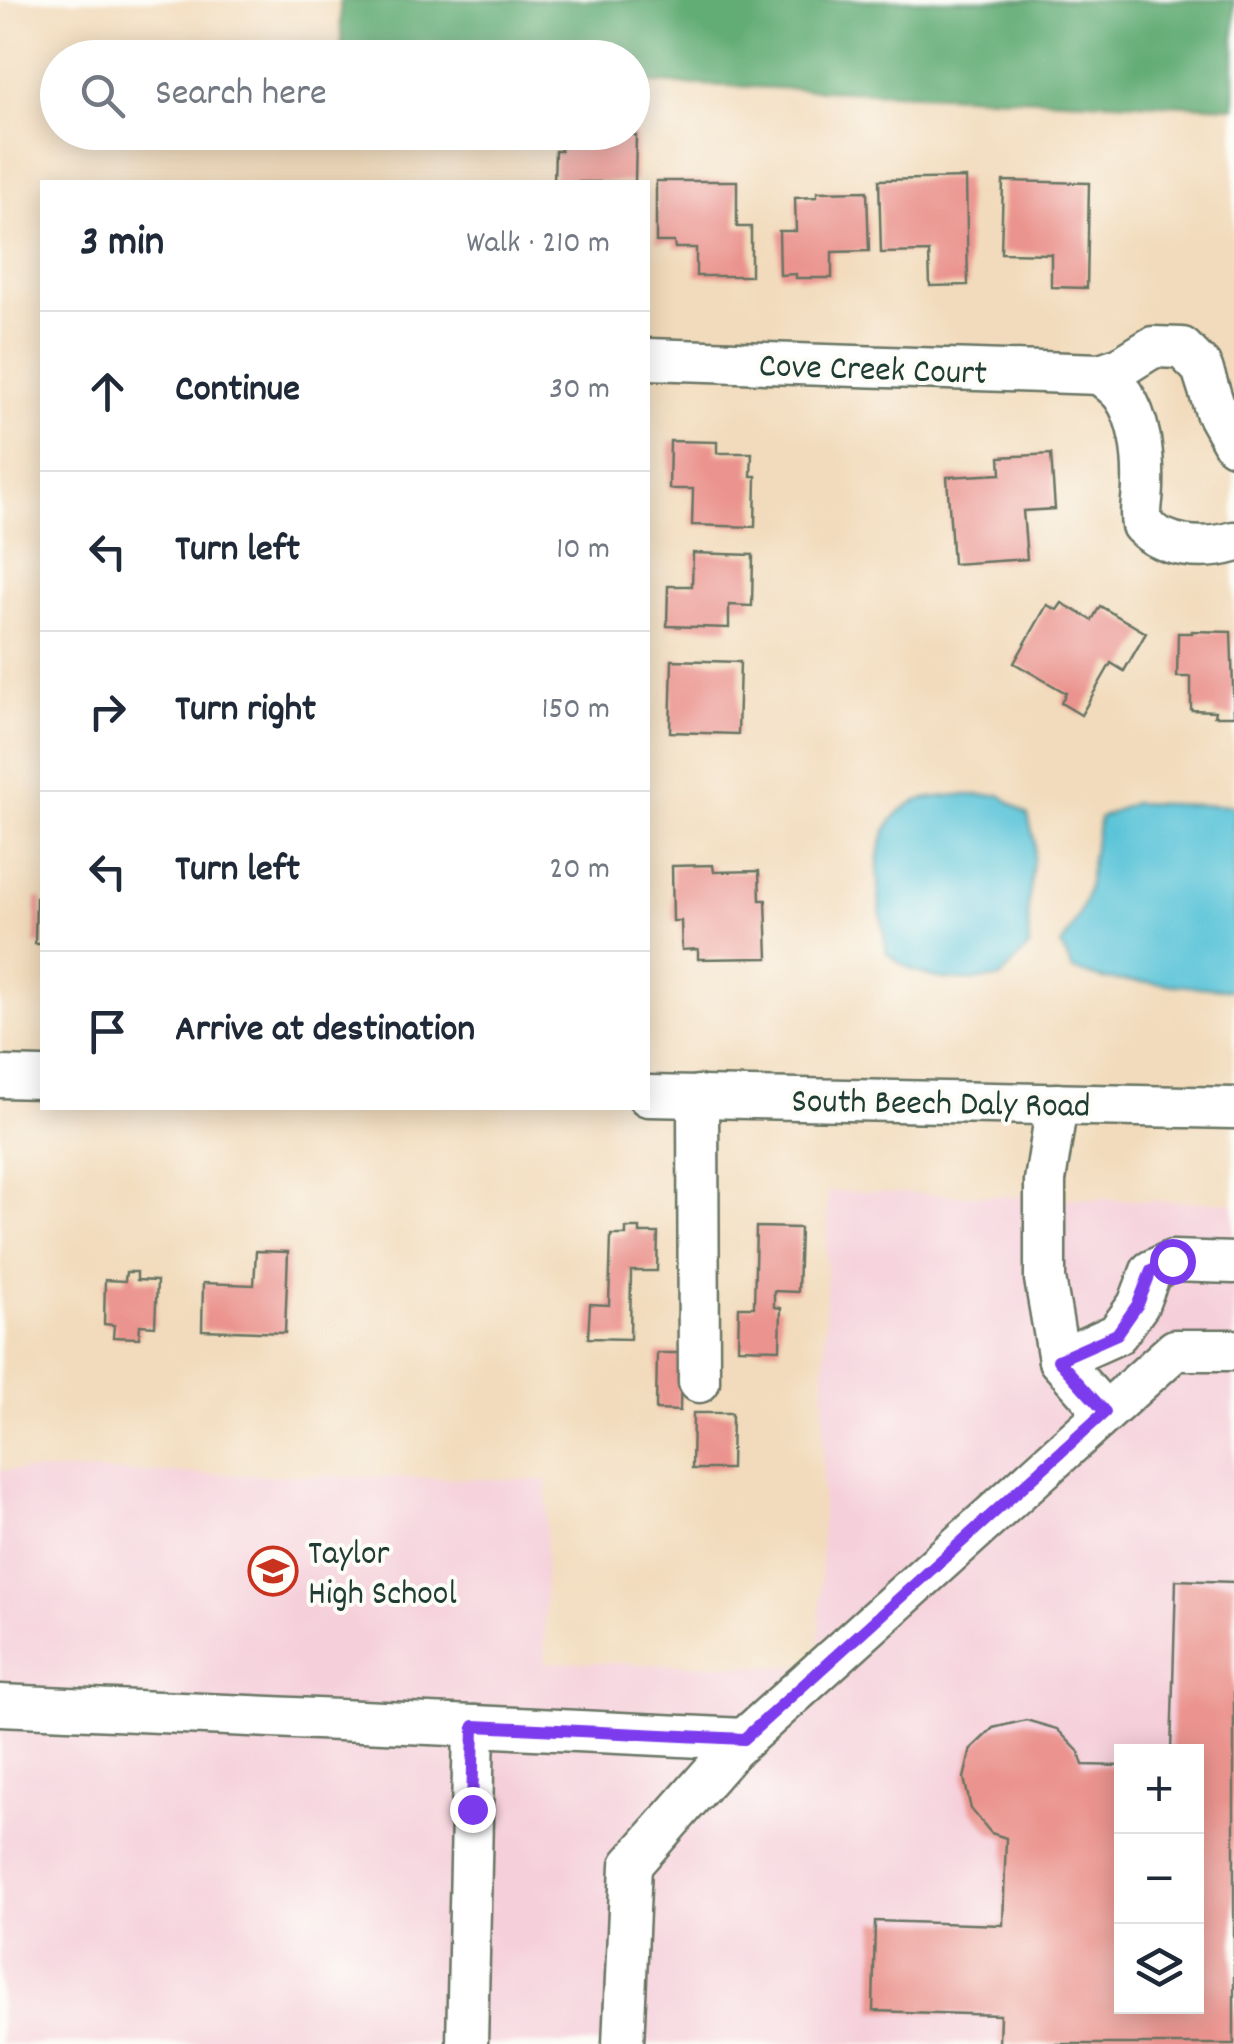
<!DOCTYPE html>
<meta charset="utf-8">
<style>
:root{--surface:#fff;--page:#f6f6f7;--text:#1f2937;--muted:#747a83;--line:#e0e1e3}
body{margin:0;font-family:Dekko,sans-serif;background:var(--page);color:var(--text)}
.controls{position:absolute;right:30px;bottom:30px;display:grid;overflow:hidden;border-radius:0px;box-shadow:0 5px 25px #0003}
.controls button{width:90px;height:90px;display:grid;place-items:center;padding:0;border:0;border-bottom:2px solid var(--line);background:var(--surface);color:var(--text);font:50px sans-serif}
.stop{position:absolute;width:30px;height:30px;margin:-22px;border:8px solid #7c3aed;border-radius:50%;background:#fff}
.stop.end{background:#7c3aed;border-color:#fff;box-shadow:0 2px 10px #0008}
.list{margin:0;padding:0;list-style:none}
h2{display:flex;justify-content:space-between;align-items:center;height:130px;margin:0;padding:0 40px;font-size:42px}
h2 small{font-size:32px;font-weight:400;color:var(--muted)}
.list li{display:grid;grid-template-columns:65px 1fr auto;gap:30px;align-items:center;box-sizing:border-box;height:160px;padding:0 40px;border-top:2px solid var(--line)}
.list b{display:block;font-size:38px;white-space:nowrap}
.list em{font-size:32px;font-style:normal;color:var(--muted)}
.icon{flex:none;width:55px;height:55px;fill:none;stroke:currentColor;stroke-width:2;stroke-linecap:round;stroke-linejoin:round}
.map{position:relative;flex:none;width:1234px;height:2044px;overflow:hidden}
.search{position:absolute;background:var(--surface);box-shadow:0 5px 25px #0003;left:40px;top:40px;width:610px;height:110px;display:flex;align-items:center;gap:25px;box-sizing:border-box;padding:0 35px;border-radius:55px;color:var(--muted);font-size:38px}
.panel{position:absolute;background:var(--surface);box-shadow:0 5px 25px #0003;left:40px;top:180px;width:610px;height:930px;border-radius:0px}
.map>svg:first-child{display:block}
.built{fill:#f5cfda;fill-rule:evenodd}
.forest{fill:#62ac74;stroke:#407454;stroke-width:2.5}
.water{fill:#5bc4d8;stroke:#3d8086;stroke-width:2.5}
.building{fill:#eb948f}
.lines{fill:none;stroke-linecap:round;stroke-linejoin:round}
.minor-casing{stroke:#697464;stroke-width:45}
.minor{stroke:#fff;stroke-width:40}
.route{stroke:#7c3aed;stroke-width:12}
.labels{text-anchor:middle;stroke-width:8;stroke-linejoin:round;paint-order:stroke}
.street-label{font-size:35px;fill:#1f3d34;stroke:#fdfcf7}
.poi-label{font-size:35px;fill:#1f3d34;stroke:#fdfcf7;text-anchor:start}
</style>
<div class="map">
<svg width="1234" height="2044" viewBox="0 0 1234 2044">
<rect width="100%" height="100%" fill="#fdfcf7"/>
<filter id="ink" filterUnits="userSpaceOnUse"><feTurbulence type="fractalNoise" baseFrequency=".01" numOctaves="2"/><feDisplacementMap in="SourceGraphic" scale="20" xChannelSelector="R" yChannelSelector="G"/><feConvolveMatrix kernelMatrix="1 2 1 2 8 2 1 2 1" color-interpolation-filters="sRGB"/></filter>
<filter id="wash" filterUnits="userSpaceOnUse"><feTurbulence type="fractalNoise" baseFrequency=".0048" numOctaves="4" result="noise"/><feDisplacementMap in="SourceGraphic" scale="40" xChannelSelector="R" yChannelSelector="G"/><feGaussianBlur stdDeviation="2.25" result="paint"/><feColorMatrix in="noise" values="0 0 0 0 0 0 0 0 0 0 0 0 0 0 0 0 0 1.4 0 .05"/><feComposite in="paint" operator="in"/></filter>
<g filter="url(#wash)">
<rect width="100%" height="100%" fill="#f2dbbc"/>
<path class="built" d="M828,1191l406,12v841h-1234v-574l547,10 -3,182 275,5zM1122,1752h74v254h-74z"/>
<path class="forest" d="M340,0h894v107l-601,-25 -1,-24 -290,-1z"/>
<g class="water">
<path d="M956,795h44l28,20 7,29 -7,62 1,41 -29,31c-44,5 -78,5 -113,-25 -7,-47 -27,-128 30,-152 11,-4 27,-4 39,-6z"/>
<path d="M1133,803l101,3v184l-131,-11 -30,-9 -12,-24c11,-18 23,-37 27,-58 4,-24 5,-46 12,-70z"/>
</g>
<g id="blocks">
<g class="building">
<path d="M561,132l75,3 -1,47h-81l1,-31h6z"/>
<path d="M966,178l2,107 -38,1 -1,-34 -48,1 -2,-73z"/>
<path d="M656,181h81v46h14v49h-55v-28h-21l-1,-6h-18z"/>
<path d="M1003,181l86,2 -2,105 -36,-1v-33l-50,-1z"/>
<path d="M867,191l2,60 -37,1v26h-36v-4l-16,1 -1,-44h17l-1,-33 22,-1v-5z"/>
<path d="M670,441l47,1v11h35l-1,23h5l-1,51 -63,-2 1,-36h-24z"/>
<path d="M1051,454l4,55 -32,2 4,48 -74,5 -6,-87 54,-3 -1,-17z"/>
<path d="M693,553l60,2 -1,51 -23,-1v23l-62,-2 1,-40h24z"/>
<path d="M1062,603l30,17 8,-14 46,27 -22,38 -13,-8 -30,52 -20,-12 5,-10 -52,-30 33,-58 10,5z"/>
<path d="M1192,631l39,1 3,84h-20l1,-5 -24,-1v-33h-14l1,-44h14z"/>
<path d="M672,660l68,2 -2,72 -68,-2z"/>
<path d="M713,865l1,7 45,-1 1,29h6l2,58 -70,1v-10l-16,1 -1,-29h-8l-1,-55z"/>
<path d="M36,898h6v46h-7z"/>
<path d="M756,1227l44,1 -2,64 -24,-1v16l7,1 -1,41 -42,-1 1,-41h15z"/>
<path d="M626,1228h14v5h18l-1,38h-26l-1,68 -42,-1 2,-34 19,1 2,-70h15z"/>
<path d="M256,1251l32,1 -3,81 -83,-3 1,-47 51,2z"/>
<path d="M126,1272h11v8l20,1 -2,45 -15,-1 -1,13 -26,-1 1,-12 -10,-1 1,-44 20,1z"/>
<path d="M657,1353h24l-1,58 -24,-1z"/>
<path d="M693,1413h39l-1,56h-39z"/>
<path d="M1176,1580l58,2v462h-235l1,-29 -127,-4 2,-90 128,4 3,-87 -15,-5 -20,-24 -7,-31 7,-29 22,-21 33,-8 31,9 22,23 4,13 39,1v240h74v-254h-25z"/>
</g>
</g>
</g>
<g filter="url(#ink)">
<use href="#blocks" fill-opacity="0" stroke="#697464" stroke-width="2.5"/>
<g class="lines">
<g class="minor-casing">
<g id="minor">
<path d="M648,359l452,15 21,-7 32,-20 29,1 20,20 14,44 18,32"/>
<path d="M1100,374c7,6 17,13 23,21 17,24 21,61 20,91 0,14 -4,25 -1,39 23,23 61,26 92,17"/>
<path d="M0,1077l42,1"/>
<path d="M648,1096l586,12"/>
<path d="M698,1096l1,286"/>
<path d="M1057,1104l-12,77v98l14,81 46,52"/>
<path d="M1059,1360l58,-26 21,-29 13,-34 21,-10 62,2"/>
<path d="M0,1705l474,21"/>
<path d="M467,2044l7,-318 270,13"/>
<path d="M623,2044l8,-179 101,-115 443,-400h59"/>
</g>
</g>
<use href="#minor" class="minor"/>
</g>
</g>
<g class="lines" filter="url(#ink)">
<path class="route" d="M472,1809l2,-83 270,13 361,-327 -47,-52 59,-26 21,-30 13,-33 21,-10"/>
</g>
<defs>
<g id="school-ring" transform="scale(2.5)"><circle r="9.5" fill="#fdfcf7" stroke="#c8321e" stroke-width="1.5"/><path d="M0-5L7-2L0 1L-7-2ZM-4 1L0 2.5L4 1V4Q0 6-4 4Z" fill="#c8321e"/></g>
</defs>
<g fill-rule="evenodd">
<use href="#school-ring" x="273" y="1571"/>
</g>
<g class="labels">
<g class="street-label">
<text transform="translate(873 367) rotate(2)" y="12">Cove Creek Court</text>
<text transform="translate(941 1101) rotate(1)" y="12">South Beech Daly Road</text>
</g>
<g class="poi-label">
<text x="308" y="1563">Taylor<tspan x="308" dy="40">High School</tspan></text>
</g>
</g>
</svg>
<div class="controls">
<button>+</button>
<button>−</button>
<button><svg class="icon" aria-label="layers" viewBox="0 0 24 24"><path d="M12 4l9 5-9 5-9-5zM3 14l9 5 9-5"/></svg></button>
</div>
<div class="stop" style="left:1172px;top:1261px"></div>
<div class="stop end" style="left:472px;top:1809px"></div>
<div class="search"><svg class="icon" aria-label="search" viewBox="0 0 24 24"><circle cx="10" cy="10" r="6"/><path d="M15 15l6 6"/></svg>Search here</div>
<section class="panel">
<h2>3 min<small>Walk · 210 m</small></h2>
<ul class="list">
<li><svg class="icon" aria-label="ahead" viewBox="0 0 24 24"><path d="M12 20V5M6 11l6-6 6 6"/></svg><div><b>Continue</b></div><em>30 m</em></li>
<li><svg class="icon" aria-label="left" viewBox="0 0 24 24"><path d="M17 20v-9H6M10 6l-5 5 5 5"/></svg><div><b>Turn left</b></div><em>10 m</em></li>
<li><svg class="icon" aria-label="right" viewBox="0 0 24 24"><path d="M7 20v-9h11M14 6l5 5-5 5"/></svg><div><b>Turn right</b></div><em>150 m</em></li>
<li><svg class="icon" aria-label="left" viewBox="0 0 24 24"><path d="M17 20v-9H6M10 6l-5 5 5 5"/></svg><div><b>Turn left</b></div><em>20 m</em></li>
<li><svg class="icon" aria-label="arrive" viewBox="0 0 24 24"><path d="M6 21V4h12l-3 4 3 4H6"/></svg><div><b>Arrive at destination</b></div></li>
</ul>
</section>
</div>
